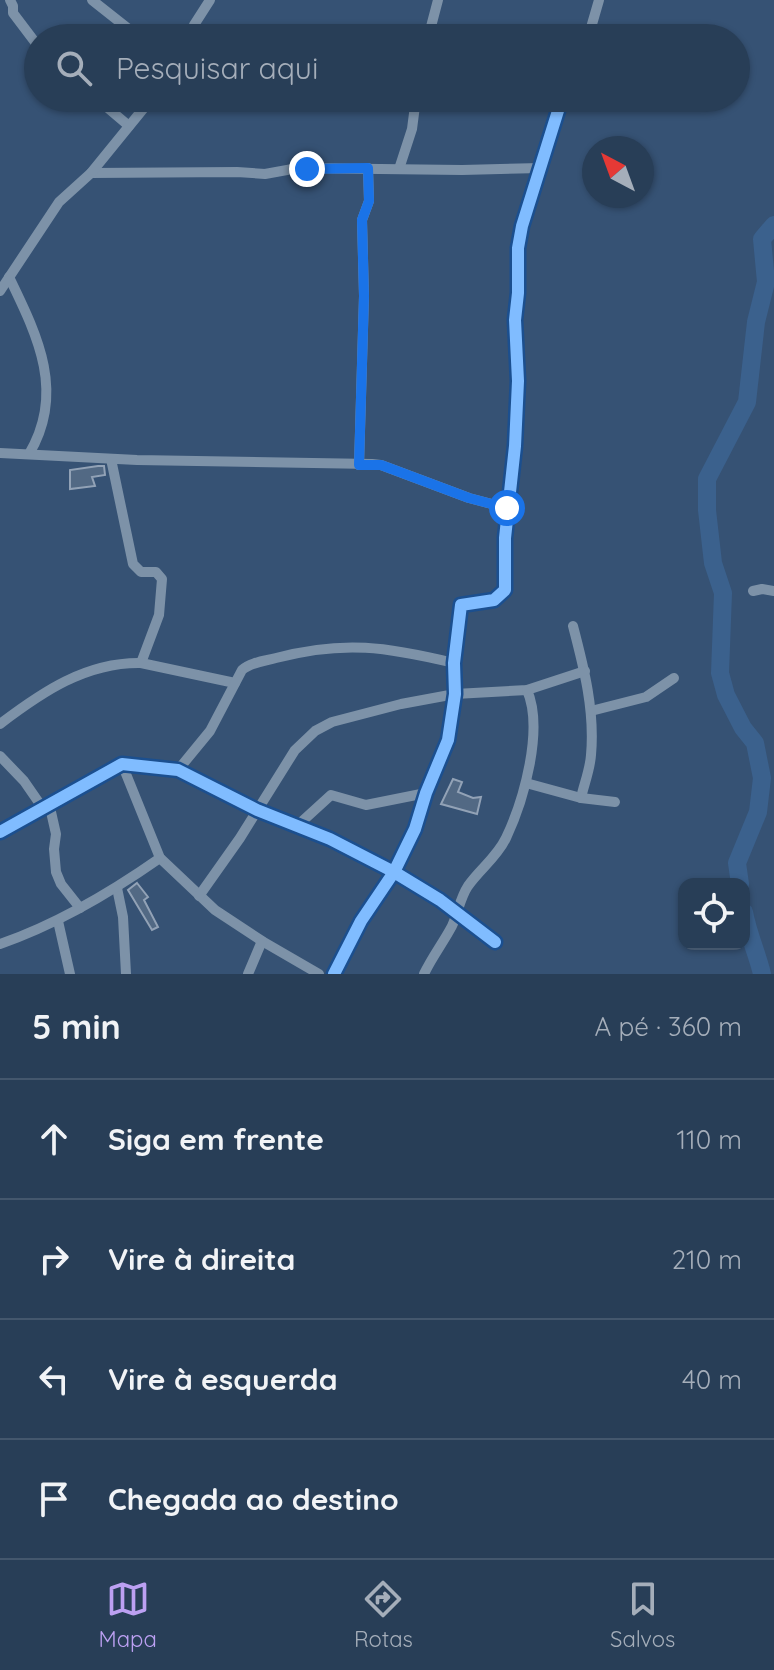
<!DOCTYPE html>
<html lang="pt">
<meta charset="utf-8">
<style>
:root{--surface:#283e57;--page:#30455d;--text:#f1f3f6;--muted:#a5aeba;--line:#44576d;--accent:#bca0f2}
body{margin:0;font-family:Quicksand,sans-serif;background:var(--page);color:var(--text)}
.controls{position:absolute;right:24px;bottom:24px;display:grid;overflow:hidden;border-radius:16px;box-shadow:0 2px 6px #0004}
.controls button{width:72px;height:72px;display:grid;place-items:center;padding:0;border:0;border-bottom:2px solid var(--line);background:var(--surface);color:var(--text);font:40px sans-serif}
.compass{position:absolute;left:582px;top:136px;width:72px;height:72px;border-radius:50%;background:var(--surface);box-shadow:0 2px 6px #0004;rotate:319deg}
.stop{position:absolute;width:24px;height:24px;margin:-18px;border:6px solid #1a73e8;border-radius:50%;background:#fff}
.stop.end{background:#1a73e8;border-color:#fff;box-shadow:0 2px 8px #0008}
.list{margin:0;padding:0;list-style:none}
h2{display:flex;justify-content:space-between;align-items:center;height:104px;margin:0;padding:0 32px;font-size:34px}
h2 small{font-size:26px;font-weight:400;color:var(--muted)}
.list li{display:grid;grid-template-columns:52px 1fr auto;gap:24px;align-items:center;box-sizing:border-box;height:120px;padding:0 32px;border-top:2px solid var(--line)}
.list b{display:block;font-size:30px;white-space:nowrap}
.list em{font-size:26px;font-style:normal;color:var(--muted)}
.icon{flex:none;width:44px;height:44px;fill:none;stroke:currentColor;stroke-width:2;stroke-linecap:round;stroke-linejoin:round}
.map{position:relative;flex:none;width:774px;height:974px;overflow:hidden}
.search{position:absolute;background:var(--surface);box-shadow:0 2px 6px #0004;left:24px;right:24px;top:24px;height:88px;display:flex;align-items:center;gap:20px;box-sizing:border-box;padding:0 28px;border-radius:44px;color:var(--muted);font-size:30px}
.sheet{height:584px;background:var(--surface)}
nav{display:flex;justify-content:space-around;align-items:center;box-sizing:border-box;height:112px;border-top:2px solid var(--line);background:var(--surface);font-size:22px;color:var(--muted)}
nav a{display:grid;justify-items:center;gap:4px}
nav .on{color:var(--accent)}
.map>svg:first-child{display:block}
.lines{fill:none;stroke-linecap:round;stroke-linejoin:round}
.river{stroke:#3b618d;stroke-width:18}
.building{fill:#526984;stroke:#92a2b6;stroke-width:2}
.street{stroke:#7d92a8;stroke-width:10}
.cycleway-casing{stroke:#1b4f8f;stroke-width:17}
.cycleway{stroke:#80bcff;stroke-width:12}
.route{stroke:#1a73e8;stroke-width:10}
</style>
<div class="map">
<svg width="774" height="974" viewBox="0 0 774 974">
<rect width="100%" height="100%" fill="#365274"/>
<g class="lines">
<g class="river">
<path d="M740,884l-3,-21 21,-51 4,-34 -7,-35 -12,-15 -17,-33 -6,-22 3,-80 -10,-30 -6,-53v-31l40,-77 9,-80 10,-40 -4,-43 12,-14"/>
<path d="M744,912c4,22 13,41 18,62"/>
</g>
</g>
<g class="building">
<path d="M98,466h6l1,9 -13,2 3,9 -25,3v-19z"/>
<path d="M453,779l9,3 -4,10 15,6 8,-1 -4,17 -36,-10z"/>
<path d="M137,883l11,14 -4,3 14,27 -6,3 -24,-40z"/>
</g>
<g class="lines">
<g class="street">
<path d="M10,0l3,6v7l25,33"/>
<path d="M92,0l48,38"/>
<path d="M188,38l6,-13 16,-25"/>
<path d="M428,38l10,-38"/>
<path d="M588,38l11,-38"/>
<path d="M96,98l33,28"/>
<path d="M399,169l13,-40 4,-31"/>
<path d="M91,173l146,-1 28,2 33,-6 164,2 79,-2"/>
<path d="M9,277c28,58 57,115 20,177"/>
<path d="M0,291l59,-89 32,-29 61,-75"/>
<path d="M0,453l137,7 235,4 9,1 88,33 38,10"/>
<path d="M111,459l22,105 8,8h15l6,7 -3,36 -18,48"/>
<path d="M359,465l5,-169 -2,-76 7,-19 -1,-33"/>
<path d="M753,591l9,-2 12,2"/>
<path d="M573,626c11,42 22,85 18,129 -1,15 -7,29 -10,43"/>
<path d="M591,711l55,-14 28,-19"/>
<path d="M0,724c42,-32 86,-62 141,-61l94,20"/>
<path d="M0,756l24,25 18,26"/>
<path d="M122,764l38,94 55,52 47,31 57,33"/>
<path d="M178,770l32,-39 32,-61c9,-8 23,-9 34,-12 68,-18 111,-11 178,5"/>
<path d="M526,783l55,15 34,4"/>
<path d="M49,803l7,31 -2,15 2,23 5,12 19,24"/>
<path d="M297,826l34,-31 35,10 60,-12"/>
<path d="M0,832l122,-68 56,6 79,40 73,29 64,33 46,28 55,42"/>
<path d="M117,888l6,29 3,57"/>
<path d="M199,896l41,-58 55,-88 20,-19 17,-9 69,-18 54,-10 72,-4 58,-19"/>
<path d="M58,921l12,53"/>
<path d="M0,944c58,-20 110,-51 160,-86"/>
<path d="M248,974l14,-33"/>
<path d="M334,974l27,-53 33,-49 21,-43 11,-36 22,-53 7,-46 -1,-31 7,-58 33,-5 11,-10v-52l10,-92 3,-65 -3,-61 3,-27v-45l4,-22 40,-128"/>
<path d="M424,974c8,-17 19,-31 28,-48 6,-13 8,-28 16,-40 12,-17 29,-29 38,-48 18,-38 38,-109 21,-148"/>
</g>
<g class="cycleway-casing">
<g id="cycleway">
<path d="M0,832l122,-68 56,6 79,40 73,29 64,33 46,28 55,42"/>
<path d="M334,974l27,-53 33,-49 21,-43 11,-36 22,-53 7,-46 -1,-31 7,-58 33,-5 11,-10v-52l10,-92 3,-65 -3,-61 3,-27v-45l4,-22 40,-128"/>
</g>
</g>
<use href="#cycleway" class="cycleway"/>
</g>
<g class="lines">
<path class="route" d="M307,169l61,-1 1,33 -7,19 2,76 -5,169h22l88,33 38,10"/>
</g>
</svg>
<div class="controls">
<button><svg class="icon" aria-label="locate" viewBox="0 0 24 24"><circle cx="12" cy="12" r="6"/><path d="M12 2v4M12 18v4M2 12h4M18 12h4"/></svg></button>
</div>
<svg class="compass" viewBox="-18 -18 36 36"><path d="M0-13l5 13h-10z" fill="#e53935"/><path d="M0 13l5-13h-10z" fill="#a5aeba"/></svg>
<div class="stop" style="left:507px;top:508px"></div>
<div class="stop end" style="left:307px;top:169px"></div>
<div class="search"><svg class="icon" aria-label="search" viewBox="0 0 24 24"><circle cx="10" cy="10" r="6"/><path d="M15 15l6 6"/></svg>Pesquisar aqui</div>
</div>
<section class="sheet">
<h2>5 min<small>A pé · 360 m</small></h2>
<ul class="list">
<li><svg class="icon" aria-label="ahead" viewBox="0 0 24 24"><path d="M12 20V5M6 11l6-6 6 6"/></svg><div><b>Siga em frente</b></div><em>110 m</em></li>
<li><svg class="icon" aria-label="right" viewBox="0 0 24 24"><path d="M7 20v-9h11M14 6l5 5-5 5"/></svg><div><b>Vire à direita</b></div><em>210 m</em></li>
<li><svg class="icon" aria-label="left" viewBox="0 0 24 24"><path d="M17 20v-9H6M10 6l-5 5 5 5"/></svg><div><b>Vire à esquerda</b></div><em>40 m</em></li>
<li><svg class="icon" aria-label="arrive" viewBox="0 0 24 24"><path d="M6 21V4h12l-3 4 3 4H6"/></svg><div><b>Chegada ao destino</b></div></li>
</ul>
</section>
<nav>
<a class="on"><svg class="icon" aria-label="map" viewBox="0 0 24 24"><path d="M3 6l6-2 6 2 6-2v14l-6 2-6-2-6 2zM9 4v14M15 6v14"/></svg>Mapa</a>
<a><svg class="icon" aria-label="directions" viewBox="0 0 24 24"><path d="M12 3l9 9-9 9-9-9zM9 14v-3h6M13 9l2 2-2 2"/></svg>Rotas</a>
<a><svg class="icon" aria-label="saved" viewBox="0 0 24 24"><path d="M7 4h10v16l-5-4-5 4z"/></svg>Salvos</a>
</nav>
